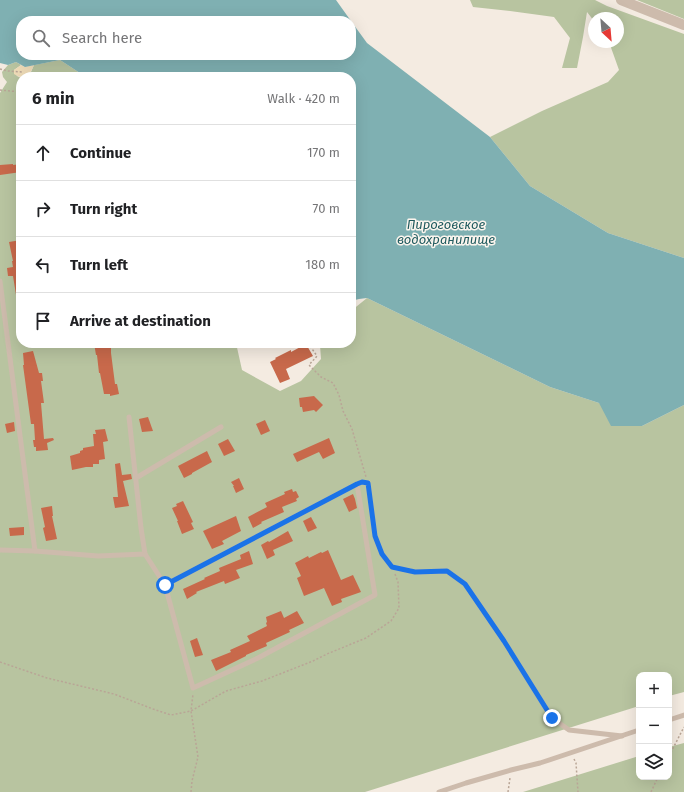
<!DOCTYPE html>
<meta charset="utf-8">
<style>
:root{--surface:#fff;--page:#f2f2f2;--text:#202124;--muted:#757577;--line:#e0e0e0}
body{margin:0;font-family:"Fira Sans",sans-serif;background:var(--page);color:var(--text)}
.controls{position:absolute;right:12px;bottom:12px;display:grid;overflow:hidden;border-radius:8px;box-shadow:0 4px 16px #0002}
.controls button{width:36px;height:36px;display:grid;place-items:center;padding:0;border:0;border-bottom:1px solid var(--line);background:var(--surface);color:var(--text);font:20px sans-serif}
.compass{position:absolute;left:588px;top:12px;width:36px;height:36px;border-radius:50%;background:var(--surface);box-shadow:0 4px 16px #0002;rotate:154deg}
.stop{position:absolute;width:12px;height:12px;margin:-9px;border:3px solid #1a73e8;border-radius:50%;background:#fff}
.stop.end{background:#1a73e8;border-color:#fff;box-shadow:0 1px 4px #0008}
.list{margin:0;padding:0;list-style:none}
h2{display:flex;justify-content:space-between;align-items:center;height:52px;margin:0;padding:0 16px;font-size:17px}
h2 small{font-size:13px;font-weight:400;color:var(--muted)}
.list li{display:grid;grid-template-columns:26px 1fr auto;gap:12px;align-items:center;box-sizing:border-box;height:56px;padding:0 16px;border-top:1px solid var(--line)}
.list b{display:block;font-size:15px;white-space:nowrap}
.list em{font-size:13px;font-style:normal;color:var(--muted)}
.icon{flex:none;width:22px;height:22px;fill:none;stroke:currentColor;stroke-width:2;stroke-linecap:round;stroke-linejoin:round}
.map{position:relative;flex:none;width:684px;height:792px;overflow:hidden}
.search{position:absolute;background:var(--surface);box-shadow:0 4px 16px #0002;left:16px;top:16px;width:340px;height:44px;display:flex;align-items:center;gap:10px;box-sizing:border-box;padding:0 14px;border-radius:16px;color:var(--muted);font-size:15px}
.panel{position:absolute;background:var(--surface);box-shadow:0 4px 16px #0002;left:16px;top:72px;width:340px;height:276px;border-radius:16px}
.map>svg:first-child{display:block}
.green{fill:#b8c4a0}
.sand{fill:#efdcb8}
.water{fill:#7fb0b2}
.building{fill:#c8694b}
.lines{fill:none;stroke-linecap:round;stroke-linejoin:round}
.path{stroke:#b9a596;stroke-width:1.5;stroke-dasharray:2 2;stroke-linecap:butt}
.service{stroke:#cdbbac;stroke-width:5}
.minor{stroke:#cdbbac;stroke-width:10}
.route{stroke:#1a73e8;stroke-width:5}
.labels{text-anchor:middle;stroke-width:3;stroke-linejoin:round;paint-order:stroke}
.water-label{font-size:13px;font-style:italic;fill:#1f5a5e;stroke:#fbf5ee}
</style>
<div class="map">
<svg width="684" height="792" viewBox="0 0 684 792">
<rect width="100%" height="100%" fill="#f4ebe1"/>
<g class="green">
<path d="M470,0h125l12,6 77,28v224l-76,-25 -78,-47 -40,-49 52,-26 66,-29 11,-12 -10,-28h9v-24h-24v3l-7,-9 -4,25 -6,31h-15l8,-30 -16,-21 -44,-6 -37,-4z"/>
<path d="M637,0h47v19z"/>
<path d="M60,60l26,17h-61l6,-5 3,-7z"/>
<path d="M16,62l5,3 -7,5 3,6 4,2v265h215l6,27 38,21 21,-10 20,-22 -1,-14 1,-2h30v-32l16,-13 183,89 49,16 43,23 42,-21v287l-15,4v-21h-30v31l-274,86h-365v-699l7,-11 -4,-5 -1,-5 6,-7z"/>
<path d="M684,743v49h-161l116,-36v21h30v-30z"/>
</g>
<path class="sand" d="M21,65l4,2 9,-2c-4,10 -10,16 -20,9v-4z"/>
<path class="water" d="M0,0h336l15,21h-330v34h330v-34l16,22 123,94 40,49 78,47 76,25v147l-42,21h-31l-12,-23 -49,-16 -183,-89 -8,1 -8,2v-224h-265l-26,-17 -35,7 -9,-5 -8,3 -8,-2z"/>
<g class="building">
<path d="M13,164v1l8,-1v8l-21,3v-10z"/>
<path d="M21,240v60l-4,1 -4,-25h-5l-1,-8 6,-1 -1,-6h1l-4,-19z"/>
<path d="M94,343h17v10l4,31h2l2,10 -9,2v-2h-6l-4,-21h-1l-2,-18h-1z"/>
<path d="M306,344l7,12 -27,13 4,10 -10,4 -10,-21 6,-3 -1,-1 16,-8v2z"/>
<path d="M33,351l6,22h3l1,8h-2l3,22h-3l3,36 9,-1 1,2 -7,3 1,7 -12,1v-4h-2l-1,-7h2l-1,-16h-3l-8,-59h1l-1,-12z"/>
<path d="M314,396l9,9 -7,7 -2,-2 -11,2 -1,-5h-2l-1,-9z"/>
<path d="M148,417l5,14 -11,1 -3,-13z"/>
<path d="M265,420l5,11 -9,4 -5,-11z"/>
<path d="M14,422l1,9 -8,2 -2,-9z"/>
<path d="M105,429l3,12 -5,1 2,17 -6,1v4h-6v3h-7l-14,3 -2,-14 10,-3v-2l3,-1v-2l11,-2 -1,-12h3l-1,-4z"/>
<path d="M329,438l6,15 -12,6 -4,-7 -22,10 -4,-8z"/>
<path d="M228,439l7,12 -11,5 -6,-12z"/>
<path d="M207,451l5,11 -20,11v1l-8,4 -6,-12z"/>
<path d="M120,463l2,12 9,-1 1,5 -9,2 6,25 -14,2 -2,-11h5l-3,-33z"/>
<path d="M239,478l5,11 -8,4 -3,-7h1l-3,-4z"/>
<path d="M292,489l1,3 3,-1 3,6 -3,2 1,2 -15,6 2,5 -23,10 1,1 -9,5 -5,-11 19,-10 -2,-4 20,-9 -1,-2z"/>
<path d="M353,494l2,5 2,9 -8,4 -6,-13z"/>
<path d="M183,501l10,21 -2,1 3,6 -12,5 -5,-13h1l-6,-13 5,-2 -1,-2z"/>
<path d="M52,506l1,10h-1l5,23 -11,2 -3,-13 2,-1 -4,-19z"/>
<path d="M236,516l5,15 -19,10 2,3 -12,5 -9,-18z"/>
<path d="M311,517l6,11 -9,4 -5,-11z"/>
<path d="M24,527v8l-14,1 -1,-8z"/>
<path d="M288,531l5,10 -20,9 2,5 -8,4 -6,-14 7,-4 1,1z"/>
<path d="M328,550l13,30 12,-5 8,17 -20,7 1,3 -10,4 -8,-18 -20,8 -7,-18 4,-2 -6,-13 13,-7 1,2 12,-6 1,1z"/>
<path d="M249,551l4,13 -17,6 4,8 -15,6 -1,-3 -28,11 1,1 -10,6 -4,-10 22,-10 -1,-1 16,-7 -1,-3 22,-9 -1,-4z"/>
<path d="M281,611l3,7 13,-7 7,12 -15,7 1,2 -24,11 1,3 -21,9v1l-30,15 -5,-11 20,-8 -1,-2 20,-9 -3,-5 20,-10 -1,-3 1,-1 -1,-5z"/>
<path d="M197,638l6,17 -8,2 -5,-16z"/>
</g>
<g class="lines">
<g class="path">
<path d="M0,69l8,2 15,1"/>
<path d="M0,90l21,2"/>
<path d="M281,343l5,4 17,-4"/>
<path d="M308,343l9,13 -8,9 12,12 12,6 6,12 4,16 9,18 14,48"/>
<path d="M0,662l47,16 67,16 39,15 18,6 20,-4 35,-20 36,-10 51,-20 14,-7 39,-16 25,-17 8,-13 -1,-26 -3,-8"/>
<path d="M669,756l15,-29"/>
<path d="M574,759l2,4 2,29"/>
<path d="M191,792l1,-11 6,-24 -7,-46 2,-17"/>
<path d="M508,792l2,-14"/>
<path d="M651,792l7,-15"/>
</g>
<g class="service">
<path d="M0,281l35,270"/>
<path d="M136,478l85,-51"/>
<path d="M368,483l7,53 7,18 10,13 23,5 32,-1 18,13 39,57 48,77 17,12 53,6"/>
<path d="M0,550l35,1 63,5 47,-2 -4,-26 -12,-111"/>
<path d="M145,554l20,31 28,103 65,-30 117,-63 -18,-111 5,-2"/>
<path d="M165,585l192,-101"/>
<path d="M669,720l15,-5"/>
<path d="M439,792l27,-9 45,-13 29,-7 99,-33"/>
</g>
<path class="minor" d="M621,0l63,25"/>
</g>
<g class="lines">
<path class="route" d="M165,585l192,-101 5,-2 6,1 7,53 7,18 10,13 23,5 32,-1 18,13 39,57 48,77"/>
</g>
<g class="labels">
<g class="water-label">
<text x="446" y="229">Пироговское<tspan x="446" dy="15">водохранилище</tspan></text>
</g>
</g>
</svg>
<div class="controls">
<button>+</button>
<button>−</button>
<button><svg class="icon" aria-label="layers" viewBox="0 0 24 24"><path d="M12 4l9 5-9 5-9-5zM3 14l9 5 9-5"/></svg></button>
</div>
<svg class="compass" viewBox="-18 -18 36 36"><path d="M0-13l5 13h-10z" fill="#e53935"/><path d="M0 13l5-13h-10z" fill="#757577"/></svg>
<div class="stop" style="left:165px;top:585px"></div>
<div class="stop end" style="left:552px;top:718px"></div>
<div class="search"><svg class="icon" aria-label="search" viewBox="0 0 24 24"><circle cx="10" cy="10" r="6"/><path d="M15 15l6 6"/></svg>Search here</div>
<section class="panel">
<h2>6 min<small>Walk · 420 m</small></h2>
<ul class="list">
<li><svg class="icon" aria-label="ahead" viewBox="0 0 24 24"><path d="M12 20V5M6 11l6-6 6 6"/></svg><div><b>Continue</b></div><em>170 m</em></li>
<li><svg class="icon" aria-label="right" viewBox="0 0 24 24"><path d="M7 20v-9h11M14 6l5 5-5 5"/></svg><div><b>Turn right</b></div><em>70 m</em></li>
<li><svg class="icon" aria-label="left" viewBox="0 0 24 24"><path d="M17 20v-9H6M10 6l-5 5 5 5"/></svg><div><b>Turn left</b></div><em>180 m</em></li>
<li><svg class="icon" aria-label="arrive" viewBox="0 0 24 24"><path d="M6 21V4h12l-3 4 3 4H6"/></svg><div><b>Arrive at destination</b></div></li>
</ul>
</section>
</div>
